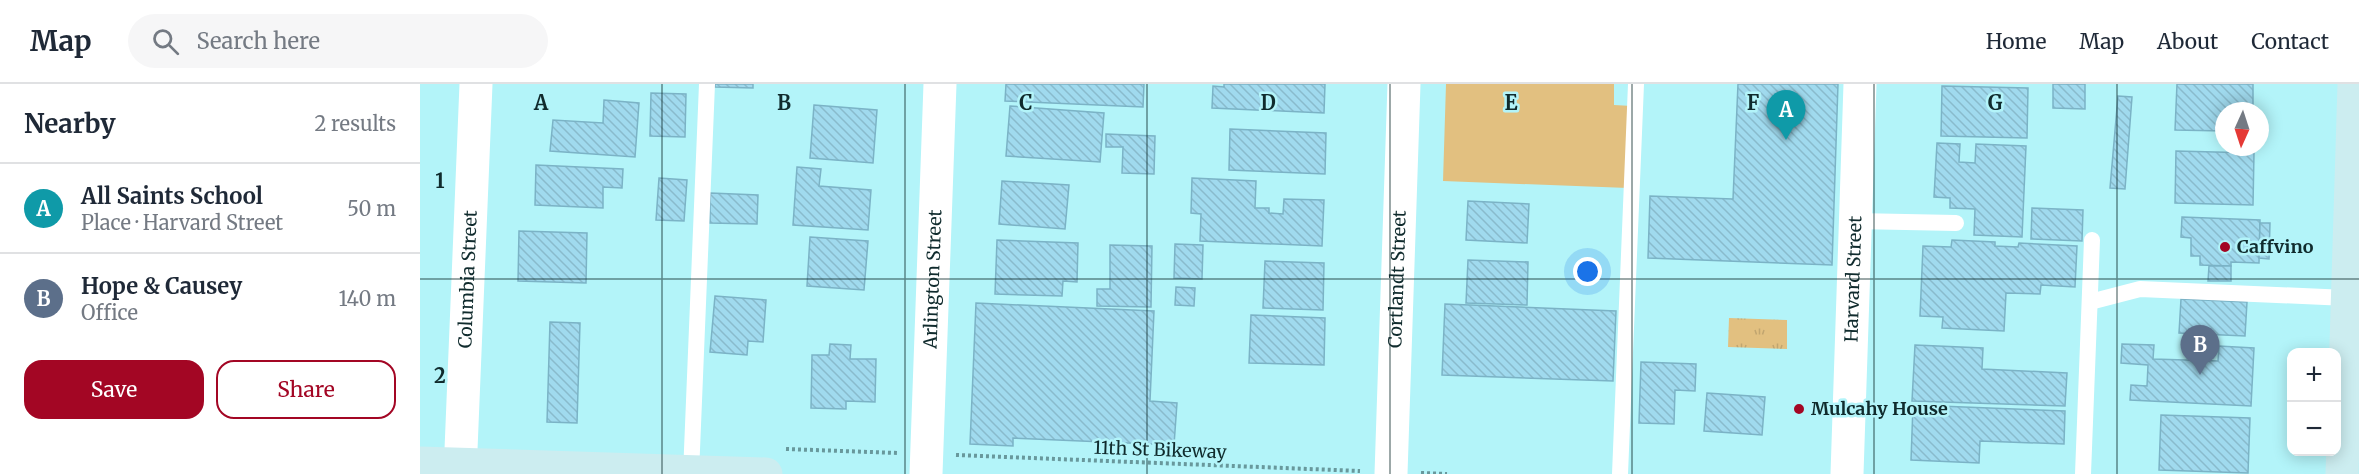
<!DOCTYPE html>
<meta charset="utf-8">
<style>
:root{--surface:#fff;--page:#f6f6f7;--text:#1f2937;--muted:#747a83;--line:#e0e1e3;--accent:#a30624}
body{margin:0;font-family:Merriweather,serif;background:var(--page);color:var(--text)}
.controls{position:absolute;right:18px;bottom:18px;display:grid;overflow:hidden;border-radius:12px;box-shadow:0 3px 15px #0003}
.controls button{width:54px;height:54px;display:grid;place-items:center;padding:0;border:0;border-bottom:2px solid var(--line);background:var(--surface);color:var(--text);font:30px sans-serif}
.compass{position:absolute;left:1795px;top:18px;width:54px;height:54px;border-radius:50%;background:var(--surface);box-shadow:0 3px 15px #0003;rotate:183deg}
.you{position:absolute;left:1168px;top:188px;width:21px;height:21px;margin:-15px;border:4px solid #fff;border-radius:50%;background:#1a73e8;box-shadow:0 0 0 9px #1a73e833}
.badge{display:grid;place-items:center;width:39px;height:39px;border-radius:50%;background:var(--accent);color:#fff;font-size:20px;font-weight:700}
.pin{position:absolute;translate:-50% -50px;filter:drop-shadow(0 2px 3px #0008)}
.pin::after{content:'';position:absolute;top:32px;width:21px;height:18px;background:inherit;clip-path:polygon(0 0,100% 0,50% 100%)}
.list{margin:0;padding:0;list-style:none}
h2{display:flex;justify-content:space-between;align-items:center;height:78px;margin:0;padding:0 24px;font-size:26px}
h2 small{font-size:20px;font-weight:400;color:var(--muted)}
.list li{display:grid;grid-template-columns:39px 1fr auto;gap:18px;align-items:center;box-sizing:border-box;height:90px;padding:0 24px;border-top:2px solid var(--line)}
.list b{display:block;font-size:22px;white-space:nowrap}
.list p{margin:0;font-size:20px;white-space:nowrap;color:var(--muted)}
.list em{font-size:20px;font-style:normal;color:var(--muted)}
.actions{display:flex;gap:12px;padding:18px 24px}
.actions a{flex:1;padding:14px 0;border:2px solid var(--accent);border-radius:18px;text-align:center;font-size:21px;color:var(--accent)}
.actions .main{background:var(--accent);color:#fff}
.icon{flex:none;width:33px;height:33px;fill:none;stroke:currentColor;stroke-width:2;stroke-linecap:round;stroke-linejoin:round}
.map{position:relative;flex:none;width:1939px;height:390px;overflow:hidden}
header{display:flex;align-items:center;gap:36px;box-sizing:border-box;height:84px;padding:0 30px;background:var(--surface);border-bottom:2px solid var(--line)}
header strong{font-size:28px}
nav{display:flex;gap:33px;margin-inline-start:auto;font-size:21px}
.search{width:420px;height:54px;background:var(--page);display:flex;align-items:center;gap:15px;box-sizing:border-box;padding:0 21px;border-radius:33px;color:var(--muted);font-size:22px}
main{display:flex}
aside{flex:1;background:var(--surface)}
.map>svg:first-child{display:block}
.park{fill:url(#park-tufts)}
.garden{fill:#e2c080}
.building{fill:url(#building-back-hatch);stroke:#7bb3c6;stroke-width:1.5}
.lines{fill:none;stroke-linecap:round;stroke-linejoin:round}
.path{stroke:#68989c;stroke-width:4;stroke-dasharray:3 3;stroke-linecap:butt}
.lane{stroke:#fff;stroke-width:16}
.street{stroke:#fff;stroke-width:33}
.secondary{stroke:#ccedf0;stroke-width:33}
.grid{fill:none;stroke:#102b2d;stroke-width:1.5;stroke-opacity:0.55}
.poi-dot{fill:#a30624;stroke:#b3f4f9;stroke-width:2}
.labels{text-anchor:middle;stroke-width:5;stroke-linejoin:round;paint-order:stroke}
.poi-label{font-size:18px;font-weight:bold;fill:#102b2d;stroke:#b3f4f9;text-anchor:start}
.street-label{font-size:18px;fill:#102b2d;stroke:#b3f4f9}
.grid-label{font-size:20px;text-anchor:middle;font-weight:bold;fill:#102b2d;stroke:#b3f4f9;stroke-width:5;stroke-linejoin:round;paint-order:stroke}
</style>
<header>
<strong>Map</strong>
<div class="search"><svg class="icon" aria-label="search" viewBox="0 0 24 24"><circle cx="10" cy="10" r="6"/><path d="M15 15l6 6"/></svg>Search here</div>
<nav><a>Home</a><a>Map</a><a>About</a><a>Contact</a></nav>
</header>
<main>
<aside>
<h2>Nearby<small>2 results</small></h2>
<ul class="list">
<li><span class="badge" style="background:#0f9aa8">A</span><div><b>All Saints School</b><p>Place · Harvard Street</p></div><em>50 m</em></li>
<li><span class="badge" style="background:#5c6f8a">B</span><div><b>Hope &amp; Causey</b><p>Office</p></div><em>140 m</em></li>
</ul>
<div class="actions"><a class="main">Save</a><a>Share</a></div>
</aside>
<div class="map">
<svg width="1939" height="390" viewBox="0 0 1939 390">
<defs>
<pattern id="park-tufts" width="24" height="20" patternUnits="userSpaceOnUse" patternTransform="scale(1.5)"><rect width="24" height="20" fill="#e2c080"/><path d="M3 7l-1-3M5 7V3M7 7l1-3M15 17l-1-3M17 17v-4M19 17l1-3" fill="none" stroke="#c1a56f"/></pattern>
<pattern id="building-back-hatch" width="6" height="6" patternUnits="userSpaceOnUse" patternTransform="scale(1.5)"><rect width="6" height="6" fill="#a0daee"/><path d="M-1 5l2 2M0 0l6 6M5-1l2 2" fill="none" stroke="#89bbcc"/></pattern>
</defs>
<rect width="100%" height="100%" fill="#b3f4f9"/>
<path class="park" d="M1309,234l58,2v29l-59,-2z"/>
<path class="garden" d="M1026,0h168v21l18,1 -4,82 -185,-7z"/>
<g class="building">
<path d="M295,0h38v4l-38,-1z"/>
<path d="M586,0h138l-1,23 -138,-6z"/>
<path d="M804,0h101l-1,29 -112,-5 1,-22 11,1z"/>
<path d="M1318,0h100l-6,181 -184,-7 2,-62 83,3z"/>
<path d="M1633,0h32v25l-32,-1z"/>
<path d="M1757,0h76v27h-29v20l-49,-1z"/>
<path d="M1522,2l86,2 -1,50 -86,-2z"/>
<path d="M231,9l35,1 -1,43 -35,-1z"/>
<path d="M1698,12l14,1 -7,92 -15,-1z"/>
<path d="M184,16l35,3 -4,54 -85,-6 3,-31 50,3z"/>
<path d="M394,21l63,5 -4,53 -63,-5z"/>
<path d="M590,22l94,7 -4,49 -94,-6z"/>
<path d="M810,45l96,4 -1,41 -96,-4z"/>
<path d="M686,50l49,2 -1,38 -32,-1 1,-26h-17z"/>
<path d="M1517,59l23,1 -1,18 16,1 1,-19 50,2 -4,91 -48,-2 1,-26 -25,-1v-10l-16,-1z"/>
<path d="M1756,67l78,2 -1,52 -78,-2z"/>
<path d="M116,81l87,4 -1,19 -19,-1v21l-68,-3z"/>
<path d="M377,83l24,2 -2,17 52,4 -3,40 -75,-5z"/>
<path d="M239,94l28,2 -3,41 -28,-1z"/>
<path d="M772,94l64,3 -1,27h14v5l14,1 1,-15 40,1 -2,46 -122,-5 1,-27 -10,-1z"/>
<path d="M582,97l67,4 -4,44 -66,-5z"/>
<path d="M290,109l48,2 -1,29 -47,-1z"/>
<path d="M1048,117l61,3 -2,39 -61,-3z"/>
<path d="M1612,124l51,2 -1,31 -51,-2z"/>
<path d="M1762,133l78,3 -1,43 -28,-1v4l-31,-1v-9h-9v-18l-10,-1z"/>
<path d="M1840,139h10l-1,36 -10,-1z"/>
<path d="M99,147l68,2 -1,50 -68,-2z"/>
<path d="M390,153l58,4 -4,49 -57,-4z"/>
<path d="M577,156l81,3 -1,39 -14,-1 -1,15 -67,-2z"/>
<path d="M1532,156l43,2v4l23,1 1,-4 58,3 -2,41 -34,-2 -1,9 -34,-1 -2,38 -62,-3 1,-11 -23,-1 3,-70 28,1z"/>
<path d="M755,160l28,1 -1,34 -28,-1z"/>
<path d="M690,161l42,1 -1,61 -54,-1v-17h13z"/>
<path d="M1048,176l60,2 -1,43 -61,-2z"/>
<path d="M845,177l59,2 -1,47 -60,-2z"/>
<path d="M1789,182h22v15h-23z"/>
<path d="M756,203l19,1 -1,18 -19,-1z"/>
<path d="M295,212l51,4 -3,42 -15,-1 -1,14 -37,-3z"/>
<path d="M1761,215l66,3 -2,34 -66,-3z"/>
<path d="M556,219l178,8 -4,90 27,2 -3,42 -161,-7v8l-43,-2z"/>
<path d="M1025,220l171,7 -3,70 -171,-6z"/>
<path d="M831,231l74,3 -1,47 -75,-2z"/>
<path d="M130,238l30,1 -3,100 -30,-1z"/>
<path d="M410,260l21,1 -1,14h26l-1,43 -29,-1v8l-35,-1 1,-53h17z"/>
<path d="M1702,260l32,1 -1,14 65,2 1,-15 35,2 -3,58 -121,-6 1,-15 16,1 1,-21 -27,-2z"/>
<path d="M1495,261l68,3 -1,21 85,4 -2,33 -153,-5z"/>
<path d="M1221,278l55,2 -1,27 -20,-1 -1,34 -35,-1z"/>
<path d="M1287,309l58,4 -3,38 -58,-4z"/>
<path d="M1493,321l152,6 -1,33 -84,-3 -1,22 -68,-3z"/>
<path d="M1741,331l89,3 -2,55 -89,-3z"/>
</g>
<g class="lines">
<g class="path">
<path d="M366,365l112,4"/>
<path d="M536,371l404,16"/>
<path d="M1001,389l26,1"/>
</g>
<g class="lane">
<path d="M1435,137l101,2"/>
<path d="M1670,218l50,-13 207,9"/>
<path d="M271,390l16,-390"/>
<path d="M1200,390l16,-390"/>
<path d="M1663,390l9,-234"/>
</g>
<g class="street">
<path id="s1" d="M40,390l16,-390"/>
<path id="s2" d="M506,390l14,-390"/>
<path id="s3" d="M971,390l13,-390"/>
<path id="s4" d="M1427,390l13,-390"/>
</g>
<g class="secondary">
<path d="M0,379l346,11"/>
<path d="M1922,390l12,-390"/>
</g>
</g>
<path class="grid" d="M242,0v390M485,0v390M727,0v390M970,0v390M1212,0v390M1454,0v390M1697,0v390M0,195h1939"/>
<g class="poi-dot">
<circle cx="1805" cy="163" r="6"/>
<circle cx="1379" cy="325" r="6"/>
</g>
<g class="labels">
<g class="poi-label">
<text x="1817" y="169">Caffvino</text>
<text x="1391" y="331">Mulcahy House</text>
</g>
<g class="street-label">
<text dy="6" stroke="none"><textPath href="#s1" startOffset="195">Columbia Street</textPath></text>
<text dy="6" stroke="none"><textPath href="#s2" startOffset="195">Arlington Street</textPath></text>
<text dy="6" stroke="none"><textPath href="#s3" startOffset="195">Cortlandt Street</textPath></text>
<text dy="6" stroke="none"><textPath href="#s4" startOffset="195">Harvard Street</textPath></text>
<text transform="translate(740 366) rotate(2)" y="6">11th St Bikeway</text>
</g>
</g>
<g class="grid-label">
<text x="121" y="26">A</text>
<text x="364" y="26">B</text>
<text x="606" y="26">C</text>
<text x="848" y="26">D</text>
<text x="1091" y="26">E</text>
<text x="1333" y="26">F</text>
<text x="1575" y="26">G</text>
<text x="20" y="104">1</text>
<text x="20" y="299">2</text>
</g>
</svg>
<div class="controls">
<button>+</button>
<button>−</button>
</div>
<svg class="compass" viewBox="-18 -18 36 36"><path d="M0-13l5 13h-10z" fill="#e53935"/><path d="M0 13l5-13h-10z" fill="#747a83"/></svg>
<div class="you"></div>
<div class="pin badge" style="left:1366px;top:56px;background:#0f9aa8">A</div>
<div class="pin badge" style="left:1780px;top:291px;background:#5c6f8a">B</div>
</div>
</main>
